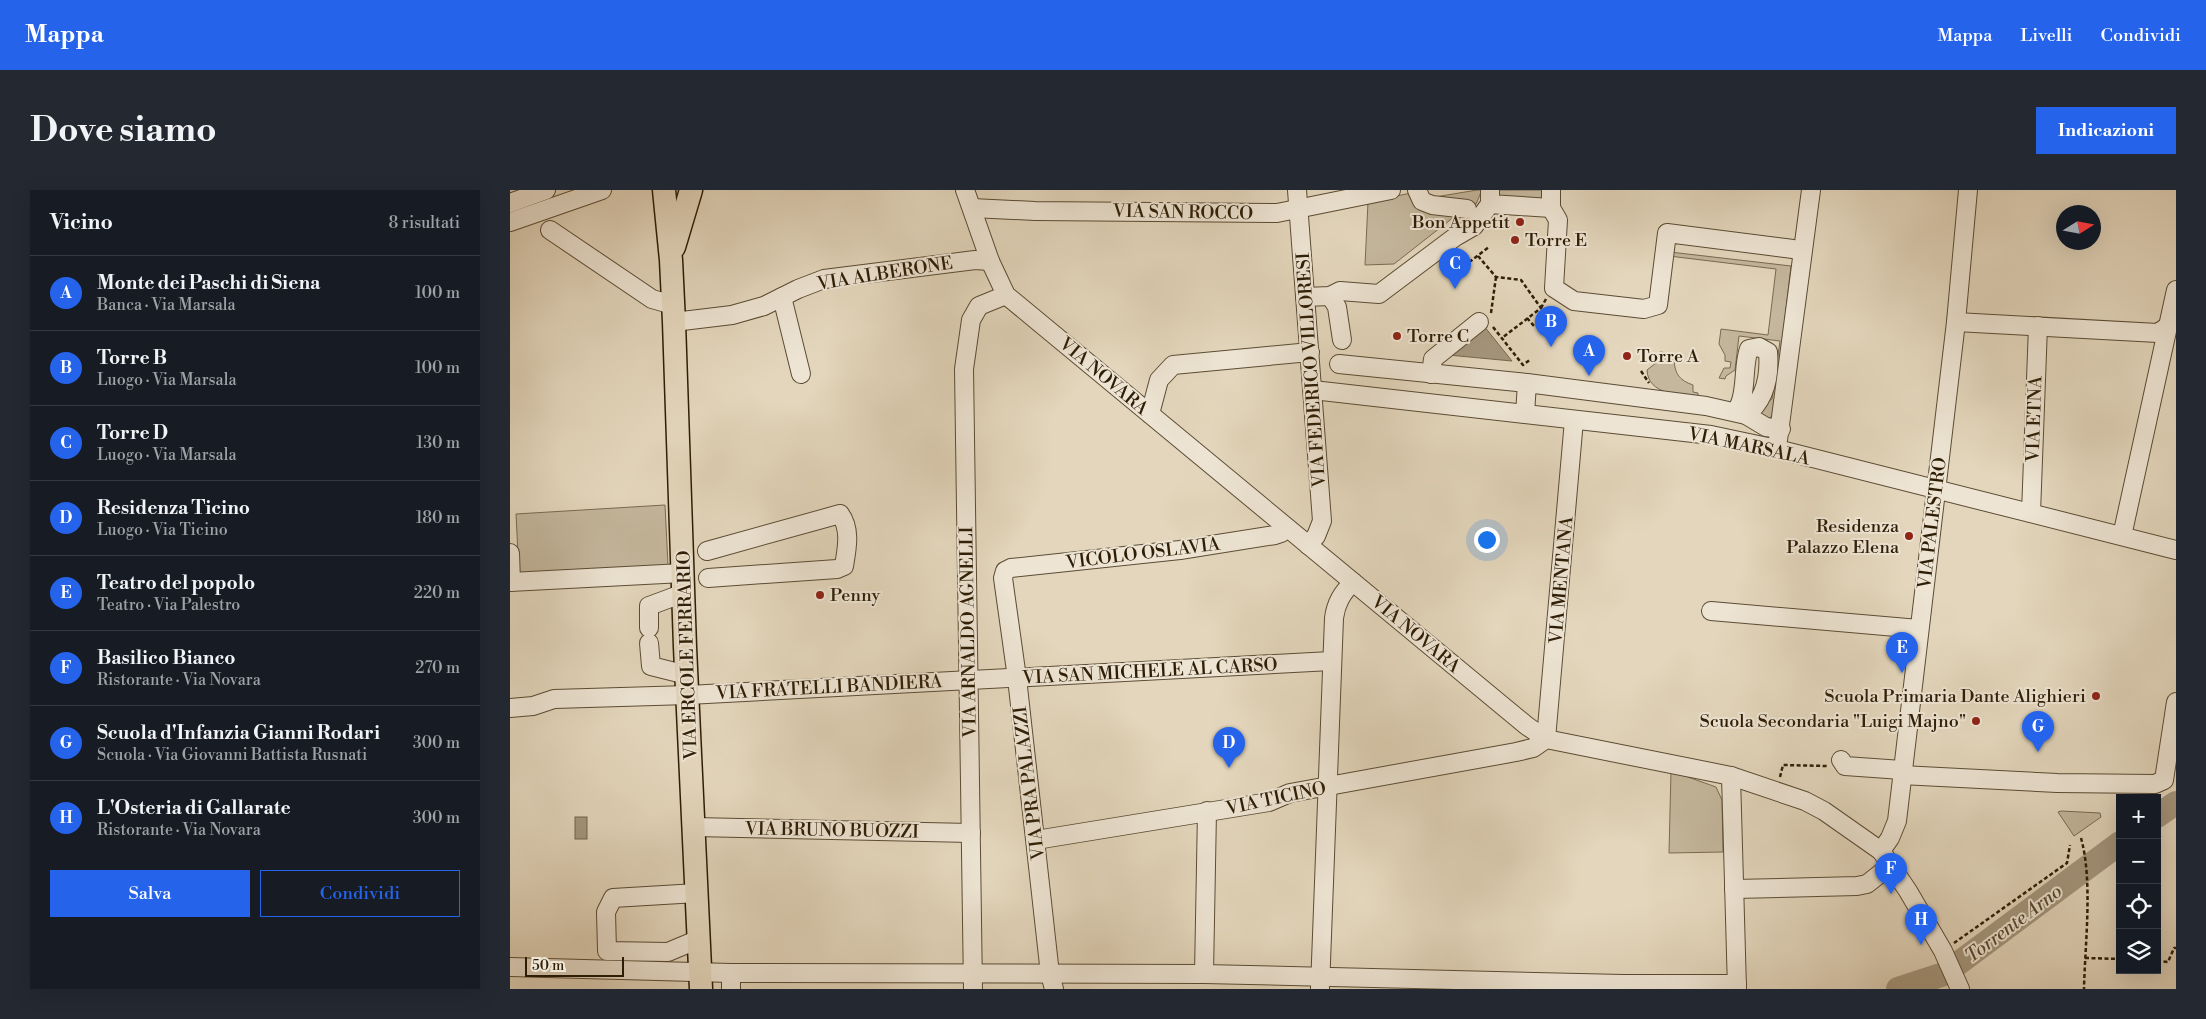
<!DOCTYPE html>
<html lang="it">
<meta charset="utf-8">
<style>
:root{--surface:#171b24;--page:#242831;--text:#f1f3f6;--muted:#9ea1a6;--line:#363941;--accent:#2563eb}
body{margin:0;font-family:"Libre Bodoni",serif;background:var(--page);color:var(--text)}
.controls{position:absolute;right:15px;bottom:15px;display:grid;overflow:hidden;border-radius:0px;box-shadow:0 5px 20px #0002}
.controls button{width:45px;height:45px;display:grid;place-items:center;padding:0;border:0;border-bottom:1px solid var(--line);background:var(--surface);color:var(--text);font:25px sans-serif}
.compass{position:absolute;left:1546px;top:15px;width:45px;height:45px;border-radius:50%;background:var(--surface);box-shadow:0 5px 20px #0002;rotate:79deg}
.scale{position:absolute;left:15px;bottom:12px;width:99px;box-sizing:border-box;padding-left:5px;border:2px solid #2e1e06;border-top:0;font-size:14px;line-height:18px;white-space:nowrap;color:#2e1e06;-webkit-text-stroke:4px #ede4d3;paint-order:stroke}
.you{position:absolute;left:976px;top:349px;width:18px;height:18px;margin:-12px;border:4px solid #fff;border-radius:50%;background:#1a73e8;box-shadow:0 0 0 8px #1a73e833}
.badge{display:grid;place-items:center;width:32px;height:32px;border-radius:50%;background:var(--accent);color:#fff;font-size:16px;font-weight:700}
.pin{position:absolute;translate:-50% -41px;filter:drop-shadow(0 1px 2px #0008)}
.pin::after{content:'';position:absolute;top:26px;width:18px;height:15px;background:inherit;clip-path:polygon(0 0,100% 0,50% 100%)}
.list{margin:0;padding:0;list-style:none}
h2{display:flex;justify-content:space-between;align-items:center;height:65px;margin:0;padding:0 20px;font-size:21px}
h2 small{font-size:16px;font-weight:400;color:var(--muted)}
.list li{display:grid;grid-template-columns:32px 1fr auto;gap:15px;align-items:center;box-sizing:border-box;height:75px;padding:0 20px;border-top:1px solid var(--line)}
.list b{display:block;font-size:19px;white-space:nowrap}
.list p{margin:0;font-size:16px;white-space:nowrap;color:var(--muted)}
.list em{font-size:16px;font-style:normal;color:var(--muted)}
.actions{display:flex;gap:10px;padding:15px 20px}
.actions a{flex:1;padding:11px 0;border:1px solid var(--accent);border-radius:0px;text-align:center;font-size:18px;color:var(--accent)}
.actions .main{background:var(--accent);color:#fff}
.icon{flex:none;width:28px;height:28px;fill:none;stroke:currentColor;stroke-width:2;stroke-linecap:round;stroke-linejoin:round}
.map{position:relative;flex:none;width:1666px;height:799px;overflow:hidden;border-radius:0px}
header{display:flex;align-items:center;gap:30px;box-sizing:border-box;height:70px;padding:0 25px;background:var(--accent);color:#fff}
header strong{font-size:24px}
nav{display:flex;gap:28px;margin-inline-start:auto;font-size:18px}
.intro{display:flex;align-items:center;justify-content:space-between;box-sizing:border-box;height:120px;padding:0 30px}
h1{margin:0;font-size:35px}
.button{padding:12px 22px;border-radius:0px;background:var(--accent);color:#fff;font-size:18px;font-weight:700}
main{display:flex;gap:30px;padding:0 30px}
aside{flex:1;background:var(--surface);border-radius:0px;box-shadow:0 5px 20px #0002}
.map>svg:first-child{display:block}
.green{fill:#c4b79d;stroke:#796a52}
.water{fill:#a5977e;stroke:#75674e}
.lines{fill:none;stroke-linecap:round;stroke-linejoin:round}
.river{stroke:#a5977e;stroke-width:24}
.minor-casing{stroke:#5b4c34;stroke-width:20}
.major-casing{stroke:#2e1e06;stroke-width:25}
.path{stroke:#2e1e06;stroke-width:2.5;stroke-dasharray:4 2.5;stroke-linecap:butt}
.minor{stroke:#ede4d3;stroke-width:18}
.major{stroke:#e3d6bc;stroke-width:22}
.poi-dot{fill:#8f2418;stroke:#ede4d3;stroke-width:2}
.labels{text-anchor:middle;stroke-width:4;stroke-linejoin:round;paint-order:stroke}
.street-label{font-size:18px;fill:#2e1e06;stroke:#ede4d3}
.poi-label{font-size:18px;fill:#2e1e06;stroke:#ede4d3;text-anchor:end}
.water-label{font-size:19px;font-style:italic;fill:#584830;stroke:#ede4d3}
</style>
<header>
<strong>Mappa</strong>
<nav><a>Mappa</a><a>Livelli</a><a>Condividi</a></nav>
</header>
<div class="intro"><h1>Dove siamo</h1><a class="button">Indicazioni</a></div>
<main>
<aside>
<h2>Vicino<small>8 risultati</small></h2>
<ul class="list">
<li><span class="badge">A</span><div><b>Monte dei Paschi di Siena</b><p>Banca · Via Marsala</p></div><em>100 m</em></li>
<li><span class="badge">B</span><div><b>Torre B</b><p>Luogo · Via Marsala</p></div><em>100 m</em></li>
<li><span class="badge">C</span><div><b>Torre D</b><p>Luogo · Via Marsala</p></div><em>130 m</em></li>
<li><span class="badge">D</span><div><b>Residenza Ticino</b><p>Luogo · Via Ticino</p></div><em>180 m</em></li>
<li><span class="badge">E</span><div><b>Teatro del popolo</b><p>Teatro · Via Palestro</p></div><em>220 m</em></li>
<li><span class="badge">F</span><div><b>Basilico Bianco</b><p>Ristorante · Via Novara</p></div><em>270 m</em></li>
<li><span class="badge">G</span><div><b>Scuola d'Infanzia Gianni Rodari</b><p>Scuola · Via Giovanni Battista Rusnati</p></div><em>300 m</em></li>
<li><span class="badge">H</span><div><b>L'Osteria di Gallarate</b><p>Ristorante · Via Novara</p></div><em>300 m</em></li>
</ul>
<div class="actions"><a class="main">Salva</a><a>Condividi</a></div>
</aside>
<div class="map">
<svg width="1666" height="799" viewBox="0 0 1666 799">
<rect width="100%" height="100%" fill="#e3d6bc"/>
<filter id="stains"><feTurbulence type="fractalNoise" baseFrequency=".004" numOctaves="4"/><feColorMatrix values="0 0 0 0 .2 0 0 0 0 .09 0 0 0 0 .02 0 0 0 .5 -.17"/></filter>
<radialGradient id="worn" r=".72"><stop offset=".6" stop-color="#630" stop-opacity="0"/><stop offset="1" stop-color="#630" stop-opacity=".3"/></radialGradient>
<g class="green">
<path d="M967,0h5l-6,14 -41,-7z"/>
<path d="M985,0h51v11l-52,-4z"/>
<path d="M901,3l48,20 -65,51 -29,1 3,-63z"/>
<path d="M1160,62l121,14 -17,146 -5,8 -8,-1 -1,-12 12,-8 8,-58 -41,-5 -4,34 -9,6 -1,3 -6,-1 5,-10h6l1,-6 -6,-1v-6l-6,-11 2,-15 47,6 8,-66 -107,-13z"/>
<path d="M1150,162l8,1v7h6c1,14 5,20 19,25v7l5,1v4c-18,-2 -50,-2 -51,-27l14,-11z"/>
<path d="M155,315l3,60 -149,9 -3,-60z"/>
<path d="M1161,581l45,16 6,13 1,52 -54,1z"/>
<path d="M1551,621l39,2 1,4 -27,19 -16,-24z"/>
</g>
<g class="water">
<path d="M974,136l28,35 -64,-6z"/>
<rect x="65" y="627" width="12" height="22"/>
</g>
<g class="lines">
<g class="river">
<path d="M1647,626l19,-13"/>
<path d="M1388,799l46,-15 176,-131"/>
</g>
<g class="minor-casing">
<g id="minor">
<path d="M455,0l25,71 16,34 521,431 19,13 185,37 74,25 19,10 57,40 27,40 35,60 17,38"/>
<path d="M787,0l25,331 -6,15 -8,9"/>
<path d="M907,0l5,11 10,4 35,4"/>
<path d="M980,0v14l61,4"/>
<path d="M1041,0v18l7,12 -4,68 20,13 70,8 14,-4 9,-72 126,16 9,3"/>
<path d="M0,13l36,-13"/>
<path d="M462,18l63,3 242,2 114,-23"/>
<path d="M0,32l92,-32"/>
<path d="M40,40l102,69 21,6"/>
<path d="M820,106l7,11 5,33"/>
<path d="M272,107l19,77"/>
<path d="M795,107l25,-1 10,-5 39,3 76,-57 19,-11 16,-22"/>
<path d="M164,132l58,-7 32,-9 34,-17 26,-10 151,-19 15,1"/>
<path d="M1446,132l202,11 10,-7"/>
<path d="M829,174l188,19 179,23 40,9 20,12 15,2"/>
<path d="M921,184l2,-15 46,-37"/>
<path d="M803,200l398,45 66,14 399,101"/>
<path d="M1225,221c13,-11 7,-45 14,-62l10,-2 9,5c2,24 -2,47 -22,63"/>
<path d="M640,224l9,-34 14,-15 137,-13"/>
<path d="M1015,224l2,-31"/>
<path d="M1268,250l33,-250"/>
<path d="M1521,323l7,-187"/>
<path d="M1612,346l54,-246"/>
<path d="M197,361l133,-37c11,15 7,34 4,52l-7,3 -129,9"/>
<path d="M0,363l1,29"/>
<path d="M0,392l173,-9"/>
<path d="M1201,421l208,18"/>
<path d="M139,438v-22l35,-13"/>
<path d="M139,453l2,23 36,9"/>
<path d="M0,518l23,-2 21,-7 134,-4 643,-34"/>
<path d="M1331,570l4,6 57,4"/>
<path d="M1391,585l156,8 98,1 9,-4 12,-78"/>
<path d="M1221,586l6,213"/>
<path d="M184,637l277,6"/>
<path d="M526,650l233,-38 21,-9 226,-41 17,-4 13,-9 28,-319"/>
<path d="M1371,661l9,-13 7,-17 59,-499 12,-132"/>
<path d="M1224,699l123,-3 10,-2 24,-19"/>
<path d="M187,703l-84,5 -7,14 1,39 61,1 31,-13"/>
<path d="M0,777l221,6 473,1 419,10h114"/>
<path d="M694,784l3,-163"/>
<path d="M810,798l14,-370c2,-15 8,-25 19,-36"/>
<path d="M221,799v-16"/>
<path d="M463,799l-9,-620 7,-49 8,-14 27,-11"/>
<path d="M544,799l-4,-15 -33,-296 -14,-100 2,-7 6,-3 169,-18 95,-15 6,-2 6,-5"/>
</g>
</g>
<g class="major-casing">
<g id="major">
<path d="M154,0l7,70 3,62 11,325 16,342"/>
<path d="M164,57l17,-57"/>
</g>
</g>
<g class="path">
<path d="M968,66l18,21 25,3 20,28 -39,30"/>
<path d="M954,76l25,-19"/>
<path d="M1036,109l-5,9 10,4"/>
<path d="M981,123l5,-36"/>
<path d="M1017,128l7,8"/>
<path d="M983,137l30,38 8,-6"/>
<path d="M1131,181l8,12"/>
<path d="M1270,587l3,-12 45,1"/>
<path d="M1609,619h1"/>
<path d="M1571,648c12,43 4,105 3,151"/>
<path d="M1444,753l113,-80 3,-18"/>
<path d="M1575,768l35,1"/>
<path d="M1647,771l11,1 6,-14h2"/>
</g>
<use href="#minor" class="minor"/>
<use href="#major" class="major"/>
</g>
<g class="poi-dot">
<circle cx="1010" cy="32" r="5"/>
<circle cx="1005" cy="50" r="5"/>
<circle cx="887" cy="146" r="5"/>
<circle cx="1117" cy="166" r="5"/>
<circle cx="1399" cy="346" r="5"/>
<circle cx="310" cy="405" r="5"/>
<circle cx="1586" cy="506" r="5"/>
<circle cx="1466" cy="531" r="5"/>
</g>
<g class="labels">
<g class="street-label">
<text transform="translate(673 22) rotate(1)" y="6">VIA SAN ROCCO</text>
<text transform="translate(375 83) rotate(-9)" y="6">VIA ALBERONE</text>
<text transform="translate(801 180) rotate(-94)" y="6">VIA FEDERICO VILLORESI</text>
<text transform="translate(594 186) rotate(40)" y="6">VIA NOVARA</text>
<text transform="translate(1524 229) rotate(-88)" y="6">VIA ETNA</text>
<text transform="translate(1239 256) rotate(12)" y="6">VIA MARSALA</text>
<text transform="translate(1422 333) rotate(-83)" y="6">VIA PALESTRO</text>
<text transform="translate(633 363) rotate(-7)" y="6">VICOLO OSLAVIA</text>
<text transform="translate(1051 390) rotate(-85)" y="6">VIA MENTANA</text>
<text transform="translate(458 442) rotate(-91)" y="6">VIA ARNALDO AGNELLI</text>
<text transform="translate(906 444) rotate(40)" y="6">VIA NOVARA</text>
<text transform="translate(177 465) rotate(-92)" y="6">VIA ERCOLE FERRARIO</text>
<text transform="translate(640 481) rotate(-3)" y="6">VIA SAN MICHELE AL CARSO</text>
<text transform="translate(319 497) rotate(-3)" y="6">VIA FRATELLI BANDIERA</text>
<text transform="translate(519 593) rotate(-97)" y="6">VIA PRA PALAZZI</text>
<text transform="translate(766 608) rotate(-12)" y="6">VIA TICINO</text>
<text transform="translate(322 640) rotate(1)" y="6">VIA BRUNO BUOZZI</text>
</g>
<g class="poi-label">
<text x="1000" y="38">Bon Appetit</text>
<text x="1015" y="56" text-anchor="start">Torre E</text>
<text x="897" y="152" text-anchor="start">Torre C</text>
<text x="1127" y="172" text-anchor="start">Torre A</text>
<text x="1389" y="342">Residenza<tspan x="1389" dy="21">Palazzo Elena</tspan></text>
<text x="320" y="411" text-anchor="start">Penny</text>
<text x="1576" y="512">Scuola Primaria Dante Alighieri</text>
<text x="1456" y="537">Scuola Secondaria "Luigi Majno"</text>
</g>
<g class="water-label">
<text transform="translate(1503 733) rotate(-37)" y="7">Torrente Arno</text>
</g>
</g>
<rect width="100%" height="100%" filter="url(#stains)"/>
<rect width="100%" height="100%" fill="url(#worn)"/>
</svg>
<div class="controls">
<button>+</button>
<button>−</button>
<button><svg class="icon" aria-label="locate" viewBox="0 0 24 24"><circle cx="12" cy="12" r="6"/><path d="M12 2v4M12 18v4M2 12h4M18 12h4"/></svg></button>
<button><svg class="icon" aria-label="layers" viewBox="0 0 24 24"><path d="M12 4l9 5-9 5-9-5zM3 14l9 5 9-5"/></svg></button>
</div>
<svg class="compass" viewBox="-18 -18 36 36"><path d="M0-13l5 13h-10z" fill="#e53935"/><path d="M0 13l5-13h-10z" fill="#9ea1a6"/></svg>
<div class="scale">50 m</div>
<div class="you"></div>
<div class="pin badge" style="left:1079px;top:186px">A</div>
<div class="pin badge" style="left:1041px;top:157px">B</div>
<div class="pin badge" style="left:945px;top:99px">C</div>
<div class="pin badge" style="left:719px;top:578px">D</div>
<div class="pin badge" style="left:1392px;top:483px">E</div>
<div class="pin badge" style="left:1381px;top:704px">F</div>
<div class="pin badge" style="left:1528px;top:562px">G</div>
<div class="pin badge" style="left:1411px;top:755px">H</div>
</div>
</main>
